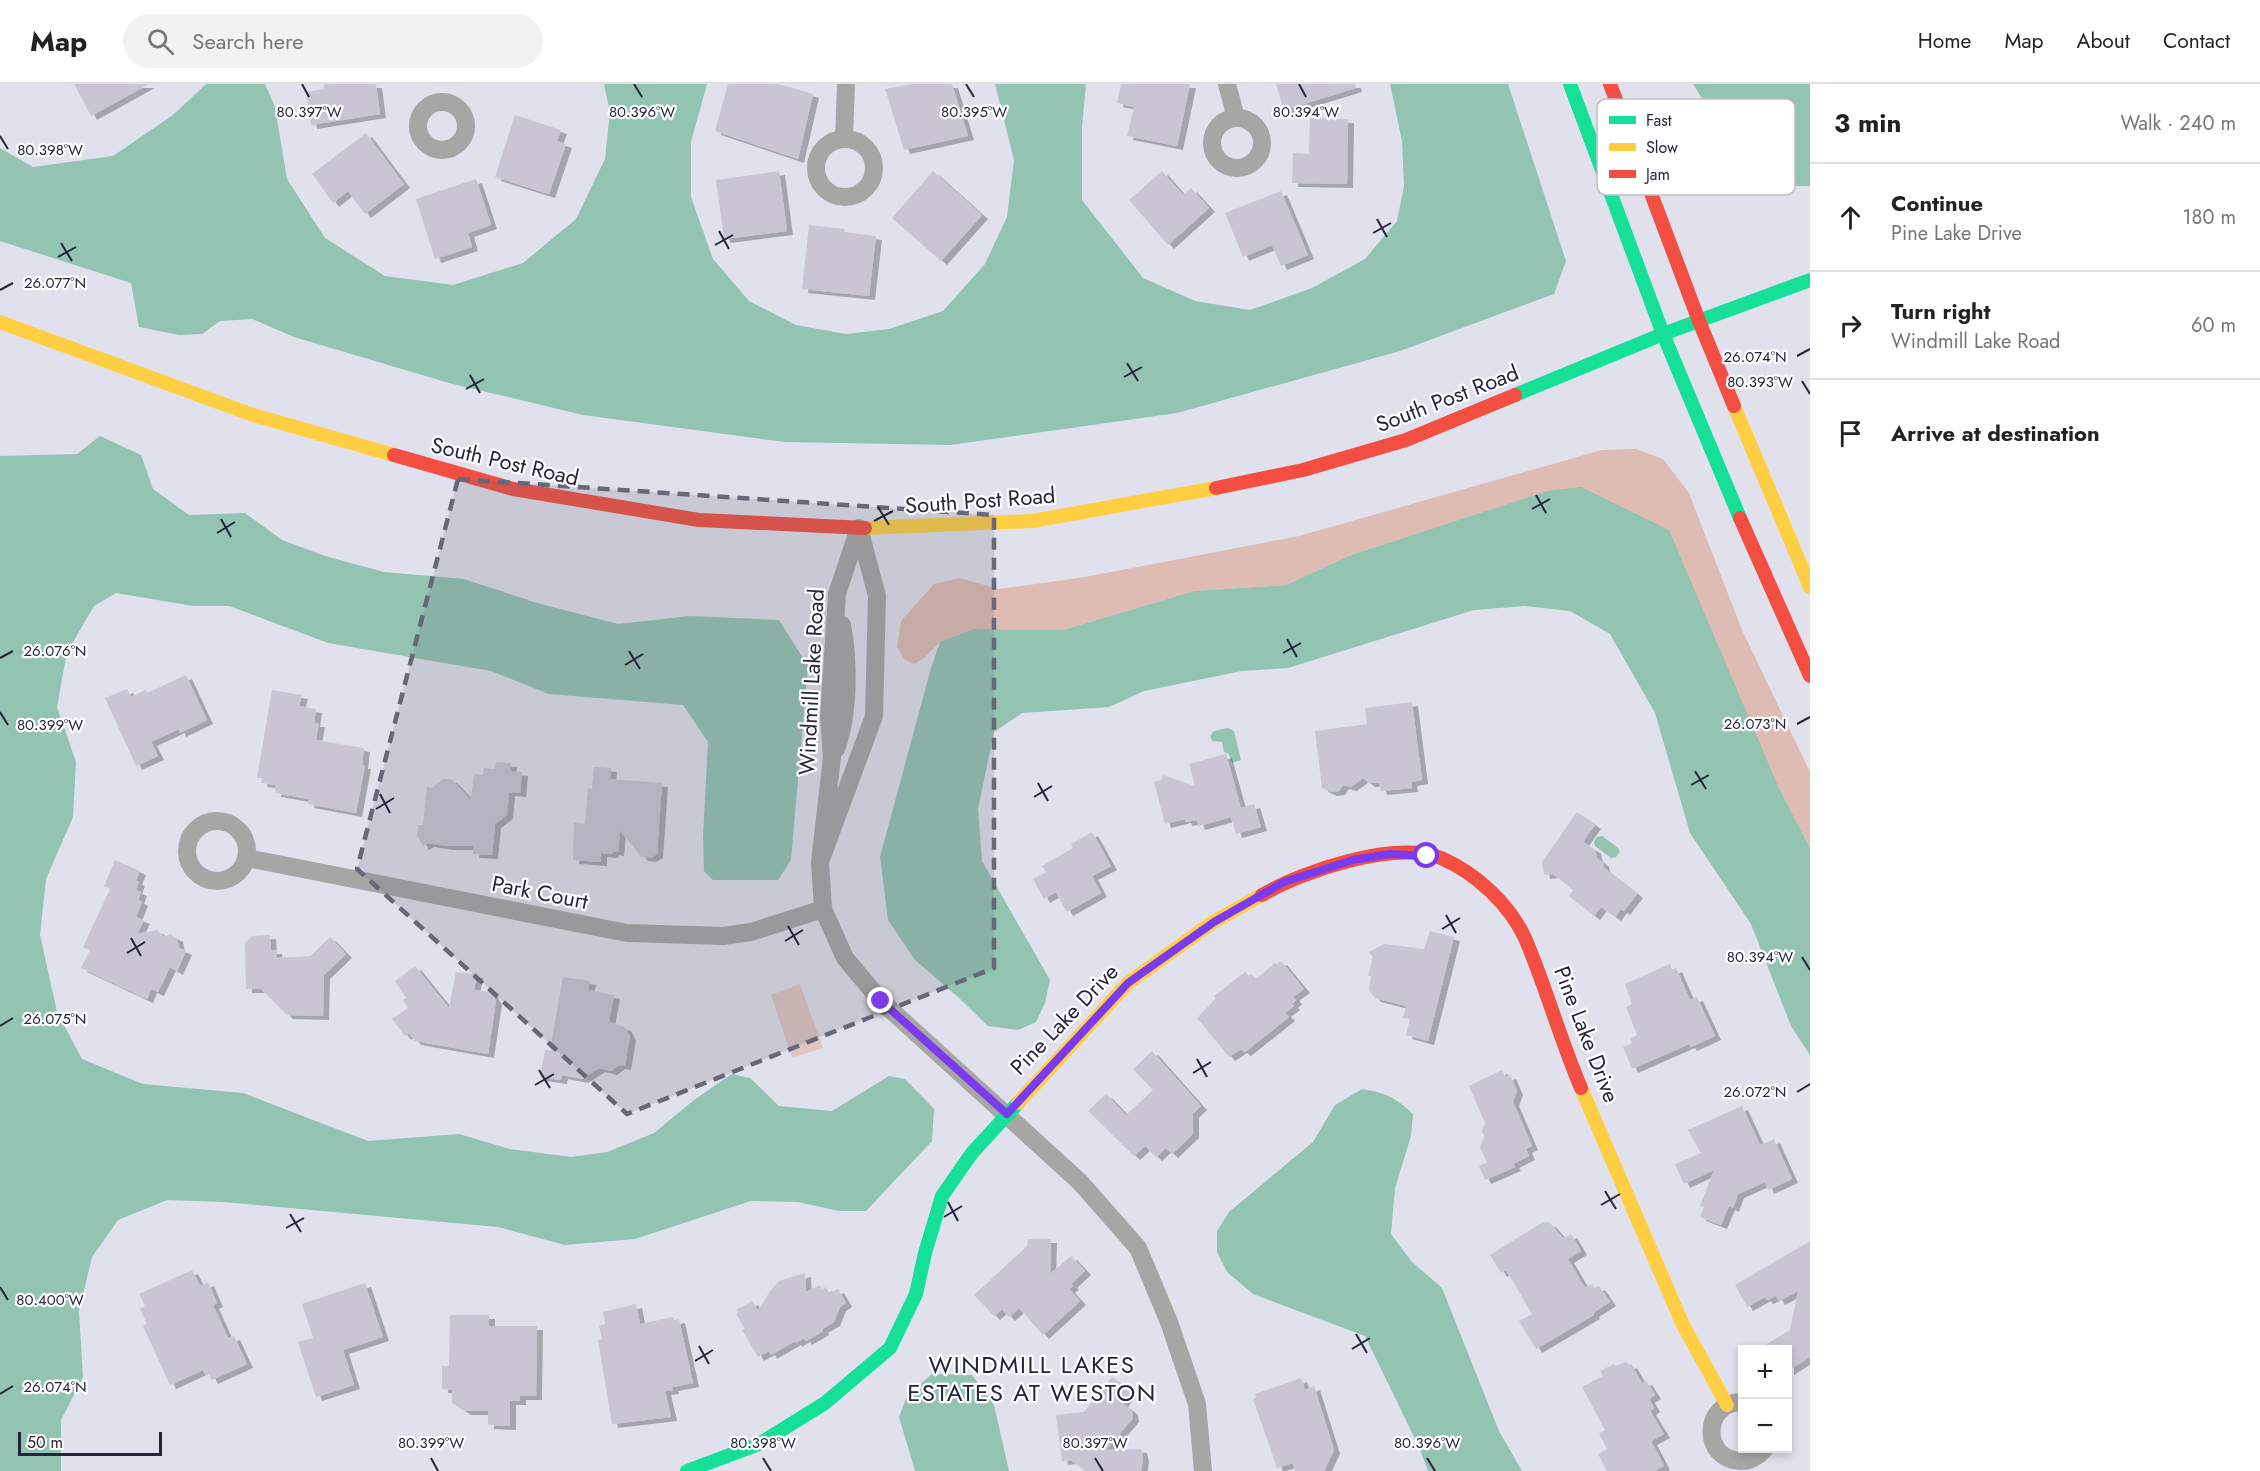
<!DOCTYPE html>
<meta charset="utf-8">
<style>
:root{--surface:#fff;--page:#f2f2f2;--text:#222;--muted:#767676;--line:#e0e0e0}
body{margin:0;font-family:Jost,sans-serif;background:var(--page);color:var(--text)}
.controls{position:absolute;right:18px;bottom:18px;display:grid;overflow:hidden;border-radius:0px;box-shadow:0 3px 9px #0003}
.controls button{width:54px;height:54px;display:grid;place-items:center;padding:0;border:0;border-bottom:2px solid var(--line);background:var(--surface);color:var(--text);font:30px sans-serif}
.scale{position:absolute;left:18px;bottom:15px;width:144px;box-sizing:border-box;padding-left:6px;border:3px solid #25253c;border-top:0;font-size:16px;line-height:21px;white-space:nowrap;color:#25253c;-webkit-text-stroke:4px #fff;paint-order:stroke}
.stop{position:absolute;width:18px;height:18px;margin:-14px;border:4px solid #7c3aed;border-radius:50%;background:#fff}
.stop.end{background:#7c3aed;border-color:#fff;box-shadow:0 2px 6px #0008}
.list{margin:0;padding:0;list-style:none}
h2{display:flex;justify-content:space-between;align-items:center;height:78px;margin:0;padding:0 24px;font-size:26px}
h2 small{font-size:20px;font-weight:400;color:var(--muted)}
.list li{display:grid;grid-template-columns:39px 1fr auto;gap:18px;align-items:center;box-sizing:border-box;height:108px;padding:0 24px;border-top:2px solid var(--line)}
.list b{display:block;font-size:22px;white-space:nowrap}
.list p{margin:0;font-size:20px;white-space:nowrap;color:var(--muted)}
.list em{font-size:20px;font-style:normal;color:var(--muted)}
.icon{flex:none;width:33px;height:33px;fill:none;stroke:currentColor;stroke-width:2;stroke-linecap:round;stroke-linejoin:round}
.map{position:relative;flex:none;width:1810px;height:1387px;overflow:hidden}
header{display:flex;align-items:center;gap:36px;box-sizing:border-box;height:84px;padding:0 30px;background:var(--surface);border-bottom:2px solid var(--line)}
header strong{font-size:28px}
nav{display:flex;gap:33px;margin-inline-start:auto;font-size:21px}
.search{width:420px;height:54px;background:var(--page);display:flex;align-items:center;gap:15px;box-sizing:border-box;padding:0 21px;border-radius:33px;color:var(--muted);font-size:22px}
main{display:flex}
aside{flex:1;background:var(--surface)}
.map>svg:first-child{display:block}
.green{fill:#dfc6c1}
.forest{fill:#debcb3}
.water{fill:#93c3b1}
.building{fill:#c9c5d5;filter:url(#shadow)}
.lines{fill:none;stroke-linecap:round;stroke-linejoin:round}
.street{stroke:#a6a6a4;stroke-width:18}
.fast{stroke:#16e098;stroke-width:14}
.slow{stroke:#ffcf43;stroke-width:14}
.jam{stroke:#f24e42;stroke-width:14}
.route{stroke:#7c3aed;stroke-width:8}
.marked{fill:#67677a;fill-opacity:0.2;stroke:#67677a;stroke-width:4.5;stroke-dasharray:12 8;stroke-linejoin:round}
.ticks{fill:none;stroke:#25253c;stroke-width:2}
.labels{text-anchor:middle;stroke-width:4.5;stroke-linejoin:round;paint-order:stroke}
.street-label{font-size:22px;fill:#25253c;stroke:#fff}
.neighbourhood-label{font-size:24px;letter-spacing:1.5px;fill:#25253c;stroke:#fff}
.key{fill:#fff;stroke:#bebec4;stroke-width:1.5}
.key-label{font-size:16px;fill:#25253c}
.ticks-label{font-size:15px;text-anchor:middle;fill:#25253c;stroke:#fff;stroke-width:4.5;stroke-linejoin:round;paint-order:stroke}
</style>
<header>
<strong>Map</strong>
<div class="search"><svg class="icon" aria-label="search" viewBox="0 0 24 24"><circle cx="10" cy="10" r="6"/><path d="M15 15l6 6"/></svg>Search here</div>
<nav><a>Home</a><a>Map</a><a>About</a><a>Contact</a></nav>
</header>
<main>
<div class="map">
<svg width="1810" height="1387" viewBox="0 0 1810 1387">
<defs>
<filter id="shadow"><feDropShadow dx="6" dy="4" stdDeviation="0" flood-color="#0004"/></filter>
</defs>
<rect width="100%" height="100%" fill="#e1e1ee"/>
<path class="green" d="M800,900l23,64 -31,10 -21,-63z"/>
<path class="forest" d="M1636,365l27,10 26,34 53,137 68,142v76l-32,-62 -231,-295 -196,64 -65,30 -92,6 -131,39 -90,-1 -33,13 -17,17 -9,5 -9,-4 -8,-13 4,-26 33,-37 25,-6 40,11 86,-12 214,-41 303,-86z"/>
<g class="water">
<path d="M206,0h59l10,23 12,72 38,59 60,38 68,9 70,-22 53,-44 29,-60 5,-47 -6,-28h103l-16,58v55l22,62 36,42 47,24 50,9 43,-5 54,-18 42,-47 22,-47 7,-57 -19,-76h91l-4,43v73l61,78 52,23 55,9 62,-22 53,-29 32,-38 7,-35 -2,-45 -12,-57h118l58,177 -12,33 -154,57 -223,62 -227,32 -165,-3 -202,-27 -134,-32 -155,-46 -42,-18 -32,2 -18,13 -23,1 -40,-8 -8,-44 -131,-42v-93l33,19 80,-11 60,-41z"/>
<path d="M1693,0h117v102h-54z"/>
<path d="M100,352l41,19 12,34 36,26 56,-2 37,27 43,16 59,16 80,7 73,24 81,21 72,-8 89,4 29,46 -17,194 -13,20h-65l-9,-9 -1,-33 5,-96 -25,-37 -134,-11 -58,-23 -163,-28 -99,-37h-36l-77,-13 -22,13 -27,46 -10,55 19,55 -3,55 -27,62 -6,56 17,77 25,47 61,25 100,9 125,48 91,-7 51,15 61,8 36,-5 47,-19 40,-33 38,-26 18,4 29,28 53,5 57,-35 16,3 29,30 -2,32 -66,70h-27l-41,-9 -47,-1 -116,38 -70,6 -67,-18 -275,-25 -56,-2 -49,20 -26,37 -13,54 4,66 -22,43v51h-61v-1015l77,-2z"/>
<path d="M1581,403l88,43 109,256 32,62v207l-19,-29 -40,-102 -61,-91 -35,-120 -45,-79 -40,-23 -45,-5 -51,4 -186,58 -46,3 -98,20 -35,16 -87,6 -28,19 -16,77 4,52 68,119 -5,23 -9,19 -18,8 -30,-4 -29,-28 -44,-38 -27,-40 -8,-63 51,-189 9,-26 33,-13 90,1 131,-39 92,-6 65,-30 196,-64z"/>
<path d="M1228,644l6,3 7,29 -9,3 -3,-9 -5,-2 -2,-10 -10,-1 -2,-5 4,-5z"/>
<path d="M1602,752l16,12 2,4 -4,5 -5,1 -16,-12 -1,-5 3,-4z"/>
<path d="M1362,1005c24,4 33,8 51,25l-2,22 -16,52 -4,46 20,27 31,27 57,143 23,40h-94l-9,-24 -54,-111 -112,-42 -26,-22 -10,-20v-21l12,-19 84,-70 22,-37z"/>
<path d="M932,1290l40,1 22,30 15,66h-94l-16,-54 8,-21z"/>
</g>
<g class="building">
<path d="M74,0h75l-58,32z"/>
<path d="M324,0h52l4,30 -69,11 -5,-33 18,-3z"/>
<path d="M728,0h51l34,10 -15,65 -83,-28z"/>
<path d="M912,0h40l16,52 -64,14 -19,-61z"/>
<path d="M1121,0h69l-13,62 -50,-10 7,-29 -17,-4z"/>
<path d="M1276,0h79l1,4 -72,22z"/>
<path d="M515,31l46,15 -4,11 9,3 -17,50 -54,-17z"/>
<path d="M1310,34l38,1 -1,65 -55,-1 1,-30 16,1z"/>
<path d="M366,49l38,51 -39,30 -17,-23 -15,12 -21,-29z"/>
<path d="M779,87l8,60 -63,8 -8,-59z"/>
<path d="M933,87l49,44 -41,46 -49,-43z"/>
<path d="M1162,87l21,24 8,-7 18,20 -41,37 -39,-45z"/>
<path d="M476,95l15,46 -23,8 4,14 -37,12 -19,-60z"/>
<path d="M1281,107l27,64 -27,11 -9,-21 -29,12 -18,-44z"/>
<path d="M809,141l36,4 -1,3 32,4 -7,60 -67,-7z"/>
<path d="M186,591l21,45 -27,13 -1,-4 -28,13 7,14 -22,10 -31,-68 22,-9 4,8 14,-7 2,3z"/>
<path d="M272,606l30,5 -3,11 17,3 -2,14h5l-3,17 48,8 -2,17h3l-9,48 -48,-9 1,-5 -34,-6 1,-8 -15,-2 1,-5h-5z"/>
<path d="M1412,618l10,78 -11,2 1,6 -31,3 -2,-8h-10l-6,-5 -12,9 -8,-2 -4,6 -8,1 -9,-4 -7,-57 52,-7 -2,-16z"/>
<path d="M1226,670l15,54 13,-4 7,23 -25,7 -5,-17 -32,9 -2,-6 -11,2 -1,-3 -20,5 -11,-42 7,-2 2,-5 32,11 -6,-22z"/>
<path d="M496,678l15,1 -1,8 12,1 -2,21 -11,-1 -2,23 -12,9 -3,31 -19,-1 1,-8h-27l-19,-3 -5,3 -6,-10 1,-11h5l4,-38 5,1 11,-9h8l20,21 3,-26 9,1 1,-7 11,1z"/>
<path d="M594,683l17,1 -1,11 52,4 -5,71 -7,4 -8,-1 -22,-26 -2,21 -5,-1 -1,3 -11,-1v9l-28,-2 1,-37 11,1 3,-36 4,1z"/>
<path d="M1577,728l18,13 -12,17 12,8 2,8 6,5 1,5 33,26 -13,17 -3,-2 -6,8 -14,-10 -7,9 -25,-20 4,-6 -20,-16 -9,1 -2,-13z"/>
<path d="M1092,748l19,34 -19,10 9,17 -34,19 -11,-20 -12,7 -11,-20 13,-7 -4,-6 31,-18 -2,-4z"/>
<path d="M115,776l25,11 -4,10 3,1 -3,8 5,2 -3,8 4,2 -6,15 8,3 -7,14 20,-4 7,7 6,-3 7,4 2,10 7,3 -9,20 -7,-4 -12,25 -7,-3 -4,10 -66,-31 9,-18 -7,-3 27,-58 -6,-3z"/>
<path d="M1430,847l24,6 -26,104 -22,-6 4,-16 -7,-1 3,-12 -31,-8 -6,-8 2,-14h-3l5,-19 -4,-5 15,-8 40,5z"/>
<path d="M270,851l1,15h5l1,8 33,-2 20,-19 16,17 -22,21 -1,41 -36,-1 -26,-26h-15l-1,-46 7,-7z"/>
<path d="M1281,877l23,28 -11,8 3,3 -4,4 2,2 -9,7 4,4 -44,35 -4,-3 -12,8 -32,-39 19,-20 -2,-2 31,-24 4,4 2,-2 5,5 19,-16 2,1z"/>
<path d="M1670,880l2,6 4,-2 14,32 7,-3 18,39 -24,11 -2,-3 -57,25 -9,-22 9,-4 -2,-5 7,-3 -11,-28 6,-3 -7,-20z"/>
<path d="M415,882l34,42 7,-36 21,2 -3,16 17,2 5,9 -8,53 -73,-13 -6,-8 -4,3 -13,-17 16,-11 -5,-8 3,-2 -11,-17z"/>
<path d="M563,893l27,4 -2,9 26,5 -5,27 16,5 5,9 -5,30 -6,-1 -8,6 -12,-3 -17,11 -20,-4 -1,5 -21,-3 5,-27 5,1z"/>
<path d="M1152,967l49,55 -8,8v20l-21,20 -6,-6 -10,9 -11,-11 -11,10 -46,-45 18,-17 20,21 27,-25 -20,-21z"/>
<path d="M1502,986l3,7 5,-2 7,16 -4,11 19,44 -6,3 3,7 -16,8 2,3 -30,13 -6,-14 8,-4 -7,-14 4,-11 -2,-6 3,-8 -16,-37z"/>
<path d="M1742,1022l18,39 14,-6 18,40 -24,11 -3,-8 -27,12 -5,14 -4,-2 -8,19 -21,-8 4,-10 -4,-1 14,-36 -30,14 -9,-20 26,-11 -13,-23z"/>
<path d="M1543,1138l7,1 13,15 8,-4 10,17 -13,8 17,29 7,-4 2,4 5,-2 11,16 -17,11 1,2 -58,34 -17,-28 13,-7 -26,-44 -5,3 -11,-18z"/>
<path d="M1028,1155h23l-1,35 21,-18 14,15 -14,13 2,2 -4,3 11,12 -37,34 -24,-27 -10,9 -7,-8 -8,7 -20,-21 53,-49z"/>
<path d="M1810,1157v116l-22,14v-21h-31l33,-20 8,-39 -19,10 -3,-5 -9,4 -2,-3 -18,10 -12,-22z"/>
<path d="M192,1186l8,16 8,-4 9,21 -4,2 15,33 6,-2 13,28 -35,16 -3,-6 -3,2 -3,-6 -33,15 -27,-59 4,-2 -7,-15 5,-3 -6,-12z"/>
<path d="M805,1189l1,19 14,-7 2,4 4,-2 3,6 9,-4 8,14 -6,4 -6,15 -12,7 1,2 -17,10 -2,-3 -8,5 -1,-2 -24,14 -2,-4 -11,6 -16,-27 3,-1 -9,-15 2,-1 -2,-3 16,-9 6,10 12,-20 9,-10z"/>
<path d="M365,1199l18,54 -40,13 11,35 -38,12 -18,-55 15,-4 -11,-34z"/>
<path d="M636,1220l4,20 33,-7 1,3 5,-1 14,64 -21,4 1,3 -8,1 6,26 -59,7 -14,-84 4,-1 -3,-13 6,-2 -2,-12z"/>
<path d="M450,1231h39v11h48l-1,70h-16v5h-10v25l-22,-1v-14h-23l-13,-8v-13l-10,-1v-23h7z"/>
<path d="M1626,1278l3,3 2,-1 11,19 4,-2 9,14 -6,4 5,9 -4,3 14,23 -13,7 13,25 -9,5h-48l-9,-17 9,-5 -8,-15 6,-4 -23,-43 21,-11 -3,-5 14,-7 1,2z"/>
<path d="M1112,1293l19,15 -9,11 10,8 1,7 -27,32 35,-1 2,9 -2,13h-56l-14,-11 -9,1 -6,-46 28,-3z"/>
<path d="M1301,1294l4,12 9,-4 20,64 -10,21h-29l-2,-8 -16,5 -24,-69 3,-1 -1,-4z"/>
</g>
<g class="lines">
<g class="street">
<path d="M1227,0l9,34"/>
<circle cx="442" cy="42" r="24"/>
<circle cx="1237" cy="59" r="25"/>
<path d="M844,55l2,-55"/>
<circle cx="845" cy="84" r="29"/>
<path d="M836,665c13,-34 13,-88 6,-124"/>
<circle cx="217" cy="767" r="30"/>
<path d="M247,774l380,75 96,3 28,-4 72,-23"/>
<path d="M820,778l54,-146 3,-120 -18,-68 -22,66 -8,122 3,41 -12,105 3,47 22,49 36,43 199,181 58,66 31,74 28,82 6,67"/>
<path d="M1742,1318c-40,0 -41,58 -1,59 9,0 18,-5 24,-13"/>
</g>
<g class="fast">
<path d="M1570,0l93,250 77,184"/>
<path d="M1515,311l148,-61 147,-54"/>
<path d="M687,1387l72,-27 66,-41 65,-55 26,-54 9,-41 17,-57 30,-43 46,-50"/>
</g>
<g class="slow">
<path d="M0,238l253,93 141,40"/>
<path d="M1734,322l76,181"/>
<path d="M865,444l167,-7 184,-33"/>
<path d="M1581,1004l102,237 44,80"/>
<path d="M1018,1019l110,-120 85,-61 49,-27"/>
</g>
<g class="jam">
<path d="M1610,0l89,237 35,85"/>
<path d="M394,371l119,34 186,31 166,8"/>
<path d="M1216,404l87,-18 103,-30 109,-45"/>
<path d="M1740,434l70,158"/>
<path d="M1262,811c41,-24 132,-55 179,-37 35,15 68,46 84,80 21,49 35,101 56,150"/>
</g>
</g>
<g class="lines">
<path class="route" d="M881,917l126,113 121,-131 86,-61 70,-40 69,-22 37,-6 37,2"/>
</g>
<path class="marked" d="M458,395l536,36v453l-367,146 -270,-245z"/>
<path class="ticks" d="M302,0l7,13M634,0l8,13M966,0l8,13M1299,0l7,13M0,52l8,13M1377,135l10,18M719,147l10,18M1373,149l18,-10M61,159l11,18M715,161l18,-10M58,173l18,-10M0,206l13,-7M1797,272l13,-7M1127,279l11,18M470,291l10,18M1124,293l18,-10M1802,297l8,13M466,305l18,-10M1536,411l10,18M878,423l11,18M1532,425l18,-10M221,435l10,18M874,437l19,-10M217,449l18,-11M1287,555l10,18M629,567l11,18M1283,569l18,-10M0,574l13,-7M625,581l18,-11M0,628l8,13M1797,640l13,-7M1695,687l11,18M1038,699l10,18M1691,701l18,-10M380,710l10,19M1034,713l18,-11M376,725l18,-11M1446,831l10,18M788,842l11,19M1442,845l18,-11M131,854l10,18M785,857l18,-11M127,869l18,-11M1802,873l8,13M0,942l13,-8M1197,975l10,18M539,986l11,18M1193,989l18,-11M535,1001l19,-11M1797,1008l13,-8M1605,1107l11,18M948,1118l10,19M1601,1121l19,-11M290,1130l11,18M944,1133l18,-11M286,1144l18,-10M0,1203l8,13M1356,1250l11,19M699,1262l10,18M1352,1265l18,-11M695,1277l18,-11M0,1310l13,-8M431,1374l7,13M763,1374l8,13M1095,1374l8,13M1427,1374l8,13"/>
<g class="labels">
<g class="street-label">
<text transform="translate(1447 314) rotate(-21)" y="8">South Post Road</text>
<text transform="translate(505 377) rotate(13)" y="8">South Post Road</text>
<text transform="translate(980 416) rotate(-4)" y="8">South Post Road</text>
<text transform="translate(811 598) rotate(-87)" y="8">Windmill Lake Road</text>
<text transform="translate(540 808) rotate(11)" y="8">Park Court</text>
<text transform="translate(1064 935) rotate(-46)" y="8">Pine Lake Drive</text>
<text transform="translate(1587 950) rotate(69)" y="8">Pine Lake Drive</text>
</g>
<g class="neighbourhood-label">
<text x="1032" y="1289">WINDMILL LAKES<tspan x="1032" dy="28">ESTATES AT WESTON</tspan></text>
</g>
</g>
<rect x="1597" y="15" width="198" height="96" rx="9" class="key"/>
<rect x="1609" y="32" width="27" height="8" fill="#16e098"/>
<rect x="1609" y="59" width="27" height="8" fill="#ffcf43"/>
<rect x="1609" y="86" width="27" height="8" fill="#f24e42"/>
<g class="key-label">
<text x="1646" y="42">Fast</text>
<text x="1646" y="69">Slow</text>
<text x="1646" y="96">Jam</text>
</g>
<g class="ticks-label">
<text x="1306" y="33">80.394°W</text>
<text x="309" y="33">80.397°W</text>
<text x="642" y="33">80.396°W</text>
<text x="974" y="33">80.395°W</text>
<text x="50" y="71">80.398°W</text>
<text x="55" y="204">26.077°N</text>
<text x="1755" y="278">26.074°N</text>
<text x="1760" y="303">80.393°W</text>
<text x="55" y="572">26.076°N</text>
<text x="1755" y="645">26.073°N</text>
<text x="50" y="646">80.399°W</text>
<text x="1760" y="878">80.394°W</text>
<text x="55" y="940">26.075°N</text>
<text x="1755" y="1013">26.072°N</text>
<text x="50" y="1221">80.400°W</text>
<text x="55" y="1308">26.074°N</text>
<text x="431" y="1364">80.399°W</text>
<text x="763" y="1364">80.398°W</text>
<text x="1095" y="1364">80.397°W</text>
<text x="1427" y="1364">80.396°W</text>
</g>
</svg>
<div class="controls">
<button>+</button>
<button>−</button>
</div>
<div class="scale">50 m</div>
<div class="stop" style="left:1427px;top:772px"></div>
<div class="stop end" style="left:881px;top:917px"></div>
</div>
<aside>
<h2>3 min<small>Walk · 240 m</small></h2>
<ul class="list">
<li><svg class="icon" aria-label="ahead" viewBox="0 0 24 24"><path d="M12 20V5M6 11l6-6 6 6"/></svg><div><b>Continue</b><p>Pine Lake Drive</p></div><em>180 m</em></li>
<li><svg class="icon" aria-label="right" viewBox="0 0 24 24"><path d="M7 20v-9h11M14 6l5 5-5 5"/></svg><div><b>Turn right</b><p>Windmill Lake Road</p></div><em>60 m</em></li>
<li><svg class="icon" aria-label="arrive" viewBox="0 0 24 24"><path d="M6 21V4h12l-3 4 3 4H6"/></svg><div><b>Arrive at destination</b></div></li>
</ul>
</aside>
</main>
